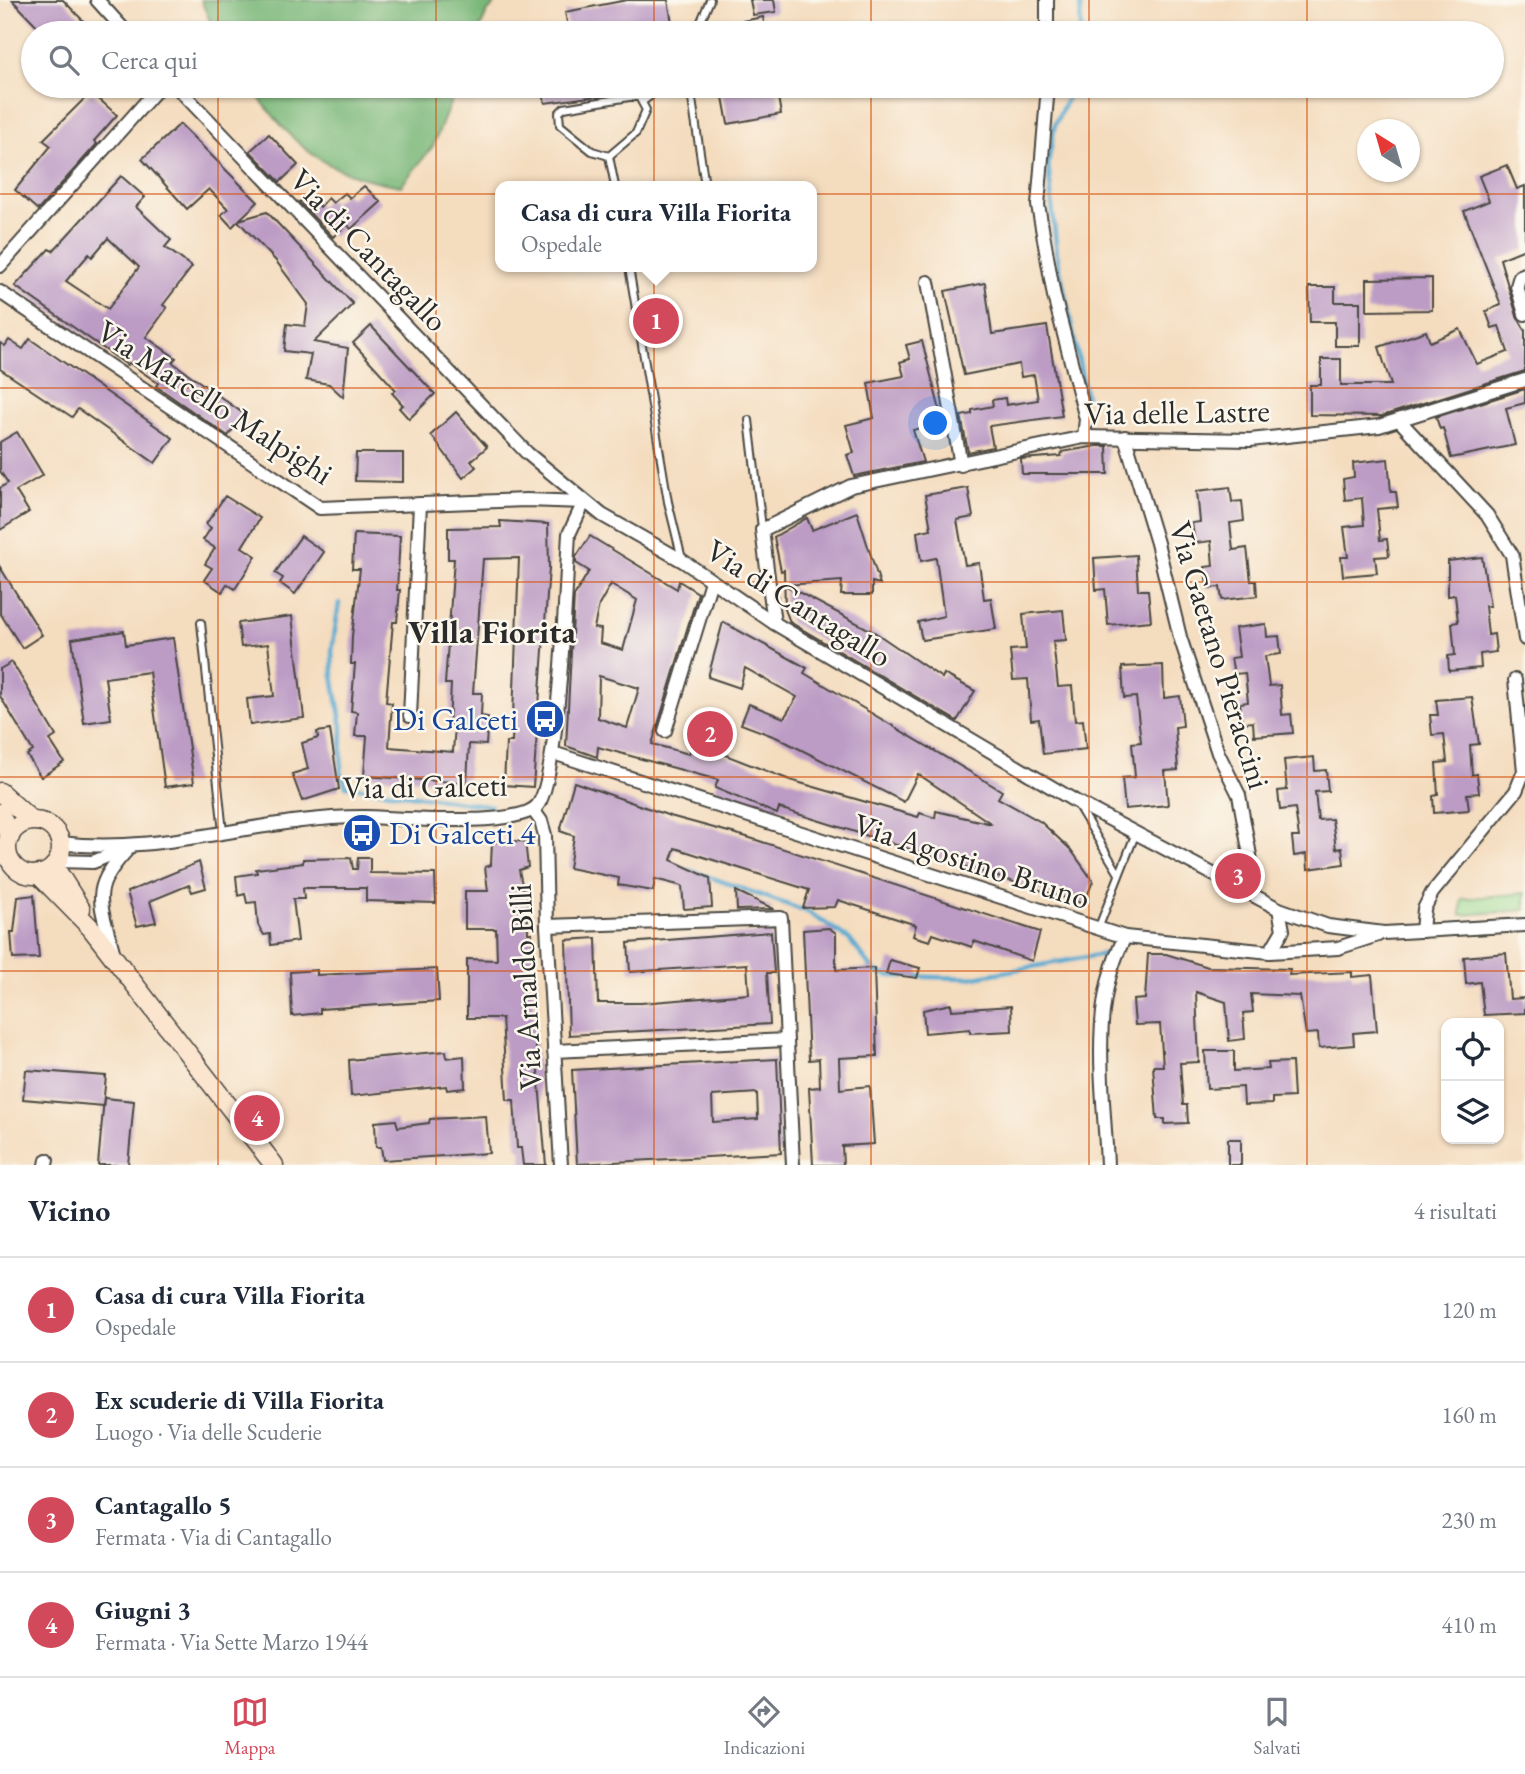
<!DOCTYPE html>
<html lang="it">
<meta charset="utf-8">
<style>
:root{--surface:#fff;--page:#f6f6f7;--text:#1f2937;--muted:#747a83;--line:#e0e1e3;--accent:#d1495b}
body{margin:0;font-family:"EB Garamond",serif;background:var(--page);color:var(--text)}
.controls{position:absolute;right:21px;bottom:21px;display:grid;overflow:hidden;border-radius:14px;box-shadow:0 2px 5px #0004}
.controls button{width:63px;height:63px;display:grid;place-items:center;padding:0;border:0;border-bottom:2px solid var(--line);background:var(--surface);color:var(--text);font:35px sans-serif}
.compass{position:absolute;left:1357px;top:119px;width:63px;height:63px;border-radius:50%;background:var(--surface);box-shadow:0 2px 5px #0004;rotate:323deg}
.you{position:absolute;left:936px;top:424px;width:24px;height:24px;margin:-18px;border:5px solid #fff;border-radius:50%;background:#1a73e8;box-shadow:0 0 0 10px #1a73e833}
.badge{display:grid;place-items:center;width:46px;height:46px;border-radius:50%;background:var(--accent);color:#fff;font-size:23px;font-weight:700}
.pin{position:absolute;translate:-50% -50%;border:4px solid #fff;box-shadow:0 2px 7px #0006}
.popup{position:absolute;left:495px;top:181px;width:322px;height:91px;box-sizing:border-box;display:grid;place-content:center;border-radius:14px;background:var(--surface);filter:drop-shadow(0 2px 5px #0005);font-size:23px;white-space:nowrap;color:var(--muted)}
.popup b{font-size:26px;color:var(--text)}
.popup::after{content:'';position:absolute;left:50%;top:100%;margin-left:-14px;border:14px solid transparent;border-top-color:var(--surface)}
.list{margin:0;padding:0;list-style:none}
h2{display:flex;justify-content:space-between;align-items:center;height:91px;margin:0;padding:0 28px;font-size:30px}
h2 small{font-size:23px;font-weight:400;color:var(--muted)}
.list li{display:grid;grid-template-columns:46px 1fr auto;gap:21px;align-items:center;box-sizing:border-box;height:105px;padding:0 28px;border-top:2px solid var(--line)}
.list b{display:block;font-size:26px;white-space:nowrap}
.list p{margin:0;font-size:23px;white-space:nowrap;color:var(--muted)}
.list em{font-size:23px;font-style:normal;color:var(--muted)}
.icon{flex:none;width:38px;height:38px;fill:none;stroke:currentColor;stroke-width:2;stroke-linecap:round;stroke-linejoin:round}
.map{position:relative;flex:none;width:1525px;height:1165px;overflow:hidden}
.search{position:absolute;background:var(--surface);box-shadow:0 2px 5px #0004;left:21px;right:21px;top:21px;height:77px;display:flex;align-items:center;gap:18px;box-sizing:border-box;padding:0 24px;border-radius:38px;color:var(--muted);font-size:26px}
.sheet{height:511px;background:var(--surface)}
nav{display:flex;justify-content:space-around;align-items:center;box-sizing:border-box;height:98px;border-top:2px solid var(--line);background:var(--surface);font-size:19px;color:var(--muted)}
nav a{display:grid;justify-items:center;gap:4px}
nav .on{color:var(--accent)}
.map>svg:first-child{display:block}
.green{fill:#98d88e;stroke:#62825c;stroke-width:2}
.forest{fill:#7ab879;stroke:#527252;stroke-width:2}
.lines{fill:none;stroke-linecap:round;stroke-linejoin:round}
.stream{stroke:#56aad2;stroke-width:4.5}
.building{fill:#bc9bc5;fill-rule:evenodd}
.lane-casing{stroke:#494641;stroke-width:10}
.street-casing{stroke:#494641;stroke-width:16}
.secondary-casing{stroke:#494641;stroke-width:21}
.lane{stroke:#fff;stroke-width:6}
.street{stroke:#fff;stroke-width:12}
.secondary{stroke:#fbe5cf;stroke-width:18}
.grid{fill:none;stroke:#d5540f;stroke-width:2;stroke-opacity:0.55}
.labels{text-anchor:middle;stroke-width:5;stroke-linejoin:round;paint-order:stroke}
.street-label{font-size:32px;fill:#2b2b2b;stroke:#fbf7ec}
.transit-label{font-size:32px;fill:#164399;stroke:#fbf7ec;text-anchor:end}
.neighbourhood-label{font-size:33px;font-weight:bold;fill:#2b2b2b;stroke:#fbf7ec}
</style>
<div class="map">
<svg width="1525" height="1165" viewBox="0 0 1525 1165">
<rect width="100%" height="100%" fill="#fbf7ec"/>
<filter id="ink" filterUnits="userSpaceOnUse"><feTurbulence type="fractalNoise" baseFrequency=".0143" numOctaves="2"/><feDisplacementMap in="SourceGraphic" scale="14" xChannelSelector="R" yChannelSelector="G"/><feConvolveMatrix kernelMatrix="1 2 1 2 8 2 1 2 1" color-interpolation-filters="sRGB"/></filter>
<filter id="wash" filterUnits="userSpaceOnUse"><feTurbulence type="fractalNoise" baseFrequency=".00686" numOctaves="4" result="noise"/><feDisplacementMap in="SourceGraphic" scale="28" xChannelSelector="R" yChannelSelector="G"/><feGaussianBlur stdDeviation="1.57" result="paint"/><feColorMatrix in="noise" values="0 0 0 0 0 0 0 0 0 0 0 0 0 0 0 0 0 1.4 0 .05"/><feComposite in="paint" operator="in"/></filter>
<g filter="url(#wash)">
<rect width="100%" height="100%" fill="#f4dcbe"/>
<path class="green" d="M1525,893v17l-64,5 1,-16z"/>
<g class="forest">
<path d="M201,0h298l-12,12 -9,21h-263z"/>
<path d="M250,86h207l-24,60 -32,40c-81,-14 -103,-36 -151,-100z"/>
</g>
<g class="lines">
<g class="stream">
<path d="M1080,0l1,33"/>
<path d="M1073,86l-18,38 -7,39 9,92 29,142"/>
<path d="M339,603l-7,48 1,25 9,51 -1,44 5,15 145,20"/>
<path d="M690,870l118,42 41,27 26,33 15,4 79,2 135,-24"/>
</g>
</g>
<g id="blocks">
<g class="building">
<path d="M12,0h51l32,33h-51z"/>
<path d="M627,0h41l5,29 -10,4h-94l-4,-21z"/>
<path d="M750,0h24l2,12 -23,3z"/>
<path d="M763,17l3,16h-53l-1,-6z"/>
<path d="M542,86h84l1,6 -82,11z"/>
<path d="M721,86h55l5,28 -53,10z"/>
<path d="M91,92l26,23 -23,26 3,3 -59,66 -23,-20 36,-44 -8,-6z"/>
<path d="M180,124l78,78 -19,18 28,-8 86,92 -39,38 34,6 -5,49 -14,-13 -23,-4 5,-26 -27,-3 3,-27 18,2 3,-22 -32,-43 -38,-40 -6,6 -11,-12 7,-6 -19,-20 -22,20 -45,-50z"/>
<path d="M269,134l29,31 -18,17 -30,-31z"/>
<path d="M1507,165l10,24 8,-3v63l-25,10 17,57 8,14v41l-143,45 -72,-1v-30h11v-26h20v26h50l-12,-38 47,-16 4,11 30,-13 17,35 31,-12 -9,-26 -7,2 -6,-17 15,-6 -37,-94 25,-10 -10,-25z"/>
<path d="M121,176l24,21 -9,10 35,33 -6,7 27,20 -29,38 4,3 -21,29 30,21 -4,4 72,52 -16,22 -72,-50 2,-3 -29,-20 -2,2 -112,-79 34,-37 4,2zM108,238l31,29 -31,42 -42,-28 23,-27 3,3z"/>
<path d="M364,186l17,16 -30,27 -4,-5 -14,13 -34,-35 13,-5 8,10 8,-9 5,5 12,-10 5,5z"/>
<path d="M1432,278v32l-65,1v-32z"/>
<path d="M985,283l7,51 55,-8 15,90 -73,10 4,21 -25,5 -7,-36 11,-2v-4l21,-4 -1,-6 13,-2 1,7 32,-5 -4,-25 -13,2 -2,-13 -55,11 -19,-84z"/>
<path d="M1309,287h26v15h25v44h-25v-24h-25z"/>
<path d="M371,326l64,68 -26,25 -10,-11 4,-3 -11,-12 4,-3 -43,-47z"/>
<path d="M30,339l143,99 -18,25 -77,-54 -6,8 -72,-48v-26l5,3 4,-6 14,9z"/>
<path d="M922,341l21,81 -30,8 10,32 -69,14 -7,-21 7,-2 -8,-28 28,-7 -6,-35 36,-7 -4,-14 10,-3 -4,-14z"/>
<path d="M1525,389v14l-19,5 9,37 -64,13 -8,-30 -3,1 -4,-12z"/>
<path d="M456,412l31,35 -16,14 5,6 -13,11 -32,-43z"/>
<path d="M17,432l26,43 -27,16 13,21 -29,18v-42l8,-5 -8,-12v-29z"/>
<path d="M1097,446h10l1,28h-86l-1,-15 40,-3 1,-4z"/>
<path d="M356,453h47v29l-48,-1z"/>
<path d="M1388,459l3,33h5l2,15 -21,2 3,31 7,-1 2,17 -14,1 2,16 -34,3 -2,-19h7l-4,-30 20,-2 -2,-27 -17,2 -2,-21 11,-2 -1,-14z"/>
<path d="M1230,487l2,15 10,-1 2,20 -14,2 3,27 14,-2 4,33h5l1,15 -35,4 -2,-13 -13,1 -2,-21 8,-1 -2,-25 -16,2 -3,-20 8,-1 -3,-31z"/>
<path d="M968,488l5,29 -16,3 8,45 14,-2 5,36 7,-1 5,31 -74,11 -4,-18 26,-6 -8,-58 -15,3 -4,-29 14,-3 -6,-34z"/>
<path d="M225,496l35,22 -18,29 14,9 -21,33 -8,-5 -5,8 -18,-12 8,-12 -7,-4 10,-16 -12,-8 8,-12 -5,-4z"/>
<path d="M857,512l23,72 -8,-2v13h-31l1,-14 -57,4 91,48 66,45 2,-4 31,17 -18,30 -167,-99 -5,-13 -1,-39 -3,1 -7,-34 33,-19 5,12z"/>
<path d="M500,521l48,3 1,44 -16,219 -29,-2 2,-43h6l7,-184 -36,1 -10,134h9l-1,23 7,1 -2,28 -17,-1 -2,39 -103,-7 3,-40h-12l2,-24 -6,-1 4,-47h-4l1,-28 8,-67h-8l2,-35 46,2 -3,54h3l-3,32h-4l-7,80 6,1 -3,44 64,5 2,-26 -6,-1 2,-41h-6l9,-125h-6v-31l53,-1z"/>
<path d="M301,536l23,16 -29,42 -15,-11 3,-5 -8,-5z"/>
<path d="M590,536l87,53 2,-8 19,12 -46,151 37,10 11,-39 28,8 -8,30 70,27 128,37 2,-4 15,5 1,-7 56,13 -74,-50 -14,28 -126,-64 -37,-14 8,-20 35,14 13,-21 -52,-29 -5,20 -32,-11 15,-55 84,46 -3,5 198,118 -4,7 43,24 30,28 22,31 -9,23 -305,-96 -2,6 -62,-26 3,-8 -120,-33 -1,10 -31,-11 8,-150 15,-25 -13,-8v-6zM611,584l26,16 -14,50 -23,-7 1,-14 -7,-1 5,-23zM599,676l40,12 -12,40 -29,-10z"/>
<path d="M1136,555l2,35h10l3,31 -43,4 -3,-36 -9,1 -2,-32z"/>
<path d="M1482,557l8,49h-5l3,29 6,-1 2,18 -16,2 1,14 -32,3 -1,-15 7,-1 -3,-32 6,-1 -3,-27 -7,1v-35z"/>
<path d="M0,567l42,68 -20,13 -22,-35z"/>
<path d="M1063,610l3,30 -13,1 5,46 14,-1 3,35 8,-1 3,29 -43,5 -4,-35 -8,1 -3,-41 -15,1 -3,-30 16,-1 -3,-35z"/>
<path d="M292,616l12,102 -54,7 -3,-26 27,-3 -6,-52 -27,3 -3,-24z"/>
<path d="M1266,624l1,13 12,-1 2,18 -16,2 4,30 11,-1 2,30 9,-1 2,19 -39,3 -1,-14 -11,1 -2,-20 8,-1 -3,-29 -11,1 -3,-16 8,-1 -4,-29z"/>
<path d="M124,631l2,14 47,-7 21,145 -29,4 -16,-115 -44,6 6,41 -27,4 -12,-84z"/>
<path d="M12,662l44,74 -6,4 14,22 -23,15 -14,-22 6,-4 -33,-55v-27z"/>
<path d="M1163,665l1,33 16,-2 3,30 -8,1 3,43 -13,1 3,34 -43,4 -3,-31 13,-1 -3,-34 9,-1 -5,-45 -12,1 -2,-31z"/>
<path d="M1472,697l7,47 -9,1 2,30 5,-1 2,19 -12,1 2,16 -35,3 -1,-17 5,-1 -2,-32 11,-1 -3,-28 -12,1 -2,-20h8l-2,-15z"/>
<path d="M330,730l9,59 -37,12 -10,-27 16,-5 -6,-26 16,-5 -1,-6z"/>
<path d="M1314,757l1,14 11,-1 2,21 -13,1 3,28 14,-1 4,30 6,-1 2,16 -36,5 -1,-15 -13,2 -2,-19h7l-4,-29 -15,2 -2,-19 9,-1 -3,-30z"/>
<path d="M574,782l96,34 77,21 293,95 -8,29 -58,-20 -2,6 -39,-13 -3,7 -17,-5 3,-11 -78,-25 -3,7 -32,1 6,-18 -134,-42 -4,12 39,18 2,29 -28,2 -2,-23 -27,-7 -2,12 -35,-6 1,-7 -50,-10 5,-32 -14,-5z"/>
<path d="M525,841l3,26 -9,3 4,20h4l1,43h4l2,91 12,141h-23l-2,-17h-4l-3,-48h-7l-5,-82h-35v-59l30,1 -1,-31h-31v-38h23l-3,-24 6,-2 1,-23z"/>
<path d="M351,858l2,11h4l1,-11h12v15l65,1 1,29 -70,-2v-13h-63l1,11h-11l5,42 -27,4 -1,-11 -6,1 -6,-10 -2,-23 -9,1 -2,-9 -7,2 -2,-20 21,-3 -1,-4 47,-6v-4z"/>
<path d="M199,862l7,26 -14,4 -3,-7 -39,16 6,21 -19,4 -10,-34z"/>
<path d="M736,891l38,18 -37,1z"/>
<path d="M34,895l5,63 -26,1 -2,-27h3l4,-35z"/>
<path d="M829,928l7,5v37l38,-2 3,88 -38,2 1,31 30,-3 4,58 -32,2 1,19h-30l-4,-77 11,-1 -1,-28 -10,1 -6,-130z"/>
<path d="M771,932l3,41h-7l3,51 -201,11 -3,-95 30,-2 2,65h43l108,-9 -2,-30 -117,8 -2,-29z"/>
<path d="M1506,953l4,46 15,-1v15l-41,2 -4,-33 -14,2 -2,-27z"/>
<path d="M1148,954h18l42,13 82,2 -1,6 63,-3v5l20,-2 5,56 -24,2 1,12 -35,3 -1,-15 -12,1 -6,-38 -49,-2 2,18 -10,1 2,26 -16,2 -3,-39 -30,-10 3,70 -19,1 3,42h4l1,18 -23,1v-5h-8l-4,-53h10l-3,-42 -25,1 -2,-25 12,-1z"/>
<path d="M890,960l30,8 -3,10 -31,-4z"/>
<path d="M437,969l2,32 -119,8v4l-28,3 -2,-44 27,-2v5z"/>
<path d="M951,1004l1,6 59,-4 1,25 -42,2v-4l-45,4 -2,-23z"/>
<path d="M446,1051l1,7 17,-2 1,32 -18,2 -1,-4 -95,10 -2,-36z"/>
<path d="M1205,1051h29v20l35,-2 -1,-6 24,-1 2,35 -22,1v6l-28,1 -1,-18 -36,2z"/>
<path d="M777,1059l4,94 -204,11 -5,-94zM757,1093l1,26 -45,3 -1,-26z"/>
<path d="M26,1070l80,6 -3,30 -80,-7z"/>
<path d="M104,1098l30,3 -6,64h-30z"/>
<path d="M486,1116l3,37 -106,7 -2,-13h-5l-1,-25 21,-2 2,7 31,-4 1,-4z"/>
<rect x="1228" y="1139" width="13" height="26"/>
</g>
</g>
</g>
<g filter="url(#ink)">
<use href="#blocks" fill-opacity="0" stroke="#494641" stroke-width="2"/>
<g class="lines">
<g class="lane-casing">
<g id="lane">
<path d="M696,33l14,-33"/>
<path d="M690,86l15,100"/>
<path d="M629,97h10l7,13 -10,23 -27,23 -17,-5 -32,-26 -1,-12 5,-5z"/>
<path d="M642,102l8,-6 3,-10"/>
<path d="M609,156l6,30"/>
<path d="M629,267l39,235 14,57"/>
<path d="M749,420l13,108"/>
<path d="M201,623l22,209"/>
<path d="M1078,806l41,68"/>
<path d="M1098,929l37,-94"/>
</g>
</g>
<g class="street-casing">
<g id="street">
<path d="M97,0l30,33"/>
<path d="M1047,0v33"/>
<path d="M176,86l351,367 75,62 81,46 91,62 301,178 204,108 49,17 56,7 141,-8"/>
<path d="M1048,86l-10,119 16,91 32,123 -2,18"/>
<path d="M0,266l160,-180"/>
<path d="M1525,274l-5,2 -3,10 8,28"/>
<path d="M928,282l33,183"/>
<path d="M0,292l320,216 206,-8 58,2"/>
<path d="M1399,420l88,95 25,40 13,84"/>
<path d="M1125,437l32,106 23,94 38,116 21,42 14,77 -9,18"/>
<path d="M774,623l-12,-93 89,-44 233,-49 166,3 129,-14 146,-46"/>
<path d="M410,716l10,-212"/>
<path d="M665,731l46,-150"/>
<path d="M553,753l572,184 145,15 68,-4 40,-13"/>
<path d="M533,810l8,11 4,14 2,91 14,239"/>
<path d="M61,843c102,13 202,-27 305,-26 33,1 151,11 171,-11 22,-24 29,-228 32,-272l15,-32"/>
<path d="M58,861l35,1 29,-12"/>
<path d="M547,926l234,-8 12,247"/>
<path d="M1422,931l2,-22 8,-16 84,-102 8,-20 -9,-91"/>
<path d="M113,951c-14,-52 -23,-62 16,-103"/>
<path d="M1270,952l13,-22 -4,-21"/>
<path d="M554,1051l232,-11"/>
<path d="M46,1165l1,-5"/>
<path d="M1107,1165c-3,-76 -19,-159 18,-228"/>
</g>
</g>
<g class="secondary-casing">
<g id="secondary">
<path d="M0,792l32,29"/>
<path d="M0,813l10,24"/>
<circle cx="34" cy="848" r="27"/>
<path d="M54,866l27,43"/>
<path d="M38,874l53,54 183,237"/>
</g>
</g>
<use href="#lane" class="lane"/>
<use href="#street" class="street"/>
<use href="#secondary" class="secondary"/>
</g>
</g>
<path class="grid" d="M218,0v33M436,0v33M654,0v33M871,0v33M1089,0v33M1307,0v33M218,86v1079M436,86v1079M654,86v1079M871,86v1079M1089,86v1079M1307,86v1079M0,194h1525M0,388h1525M0,582h1525M0,777h1525M0,971h1525"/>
<defs>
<g id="bus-disc" transform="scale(2.0125)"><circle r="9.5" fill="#1a4fb4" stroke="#fbf7ec"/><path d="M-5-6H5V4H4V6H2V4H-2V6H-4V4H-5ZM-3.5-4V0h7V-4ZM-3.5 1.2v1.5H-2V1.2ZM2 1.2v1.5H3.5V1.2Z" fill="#fff"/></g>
</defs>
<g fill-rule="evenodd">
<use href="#bus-disc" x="545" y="719"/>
<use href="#bus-disc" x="362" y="833"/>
</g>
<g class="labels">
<g class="street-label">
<text transform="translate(369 250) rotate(46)" y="11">Via di Cantagallo</text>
<text transform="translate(215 402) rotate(33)" y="11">Via Marcello Malpighi</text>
<text transform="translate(1177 412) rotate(-1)" y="11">Via delle Lastre</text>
<text transform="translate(799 603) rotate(32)" y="11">Via di Cantagallo</text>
<text transform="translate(1220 655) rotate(73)" y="11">Via Gaetano Pieraccini</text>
<text transform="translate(425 786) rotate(-1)" y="11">Via di Galceti</text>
<text transform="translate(972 861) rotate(18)" y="11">Via Agostino Bruno</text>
<text transform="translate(525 987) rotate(-93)" y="11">Via Arnaldo Billi</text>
</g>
<g class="transit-label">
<text x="518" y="730">Di Galceti</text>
<text x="389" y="844" text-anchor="start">Di Galceti 4</text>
</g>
<g class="neighbourhood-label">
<text x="492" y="643">Villa Fiorita</text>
</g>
</g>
</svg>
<div class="controls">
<button><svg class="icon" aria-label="locate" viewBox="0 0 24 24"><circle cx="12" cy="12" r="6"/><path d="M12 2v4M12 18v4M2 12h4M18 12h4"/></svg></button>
<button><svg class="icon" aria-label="layers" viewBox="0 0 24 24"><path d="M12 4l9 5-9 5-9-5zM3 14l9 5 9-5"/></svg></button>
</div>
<svg class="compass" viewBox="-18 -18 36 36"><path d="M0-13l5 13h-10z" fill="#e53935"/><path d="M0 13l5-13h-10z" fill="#747a83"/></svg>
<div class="you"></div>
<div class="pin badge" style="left:656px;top:321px">1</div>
<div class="popup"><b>Casa di cura Villa Fiorita</b>Ospedale</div>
<div class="pin badge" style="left:710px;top:734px">2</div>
<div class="pin badge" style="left:1238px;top:876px">3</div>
<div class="pin badge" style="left:257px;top:1118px">4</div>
<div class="search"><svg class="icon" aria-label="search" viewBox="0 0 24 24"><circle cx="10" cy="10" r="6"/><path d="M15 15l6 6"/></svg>Cerca qui</div>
</div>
<section class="sheet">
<h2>Vicino<small>4 risultati</small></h2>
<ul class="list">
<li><span class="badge">1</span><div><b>Casa di cura Villa Fiorita</b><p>Ospedale</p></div><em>120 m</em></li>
<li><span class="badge">2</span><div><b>Ex scuderie di Villa Fiorita</b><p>Luogo · Via delle Scuderie</p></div><em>160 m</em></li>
<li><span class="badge">3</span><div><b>Cantagallo 5</b><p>Fermata · Via di Cantagallo</p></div><em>230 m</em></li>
<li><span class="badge">4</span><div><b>Giugni 3</b><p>Fermata · Via Sette Marzo 1944</p></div><em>410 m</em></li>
</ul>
</section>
<nav>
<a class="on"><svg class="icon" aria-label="map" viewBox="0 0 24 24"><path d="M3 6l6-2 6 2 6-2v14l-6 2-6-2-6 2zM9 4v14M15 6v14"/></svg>Mappa</a>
<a><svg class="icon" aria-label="directions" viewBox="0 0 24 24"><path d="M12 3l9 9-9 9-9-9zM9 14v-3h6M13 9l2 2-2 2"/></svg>Indicazioni</a>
<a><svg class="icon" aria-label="saved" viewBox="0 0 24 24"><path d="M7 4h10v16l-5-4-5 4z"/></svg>Salvati</a>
</nav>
